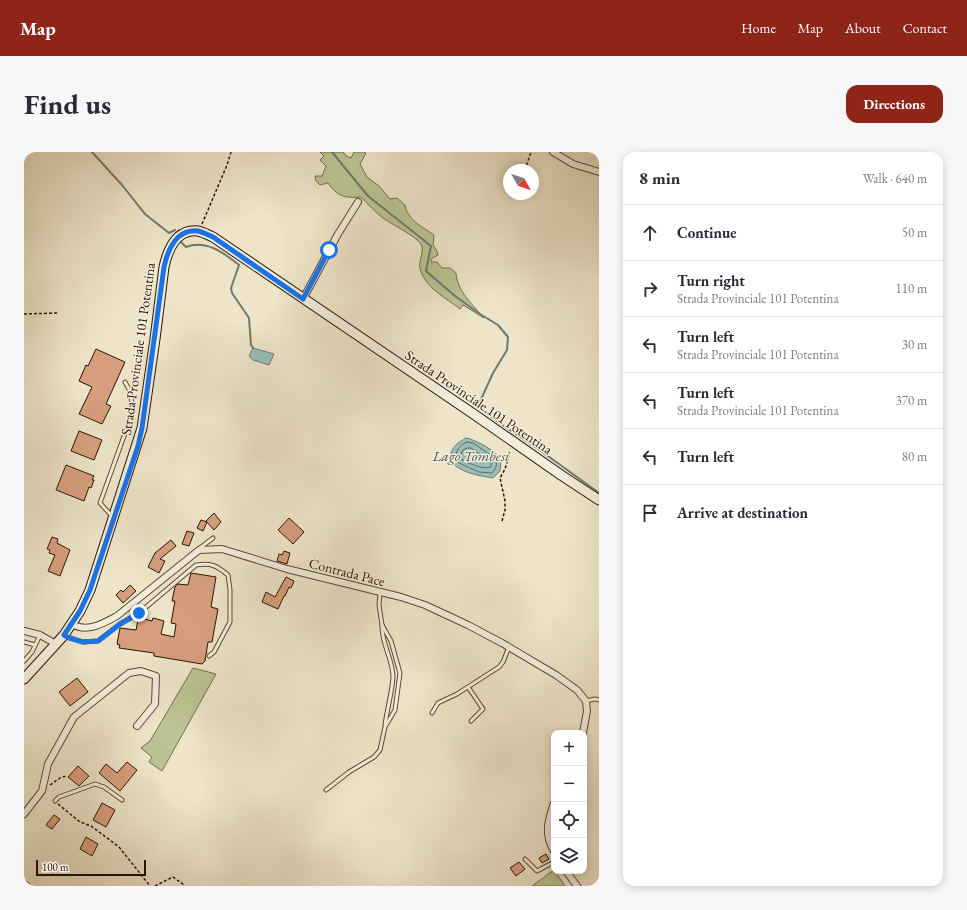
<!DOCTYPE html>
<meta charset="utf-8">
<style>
:root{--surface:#fff;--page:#f7f7f7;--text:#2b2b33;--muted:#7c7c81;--line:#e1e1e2;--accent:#8f2418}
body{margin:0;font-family:"EB Garamond",serif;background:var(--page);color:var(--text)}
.controls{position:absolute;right:12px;bottom:12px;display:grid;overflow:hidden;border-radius:8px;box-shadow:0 2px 10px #0003}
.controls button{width:36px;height:36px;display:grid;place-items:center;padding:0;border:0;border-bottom:1px solid var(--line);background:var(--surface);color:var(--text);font:20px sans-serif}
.compass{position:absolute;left:479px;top:12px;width:36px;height:36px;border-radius:50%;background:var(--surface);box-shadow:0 2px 10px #0003;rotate:130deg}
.scale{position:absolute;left:12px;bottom:10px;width:110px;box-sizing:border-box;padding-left:4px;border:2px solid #2d1401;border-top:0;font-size:11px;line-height:14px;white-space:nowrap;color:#2d1401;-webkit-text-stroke:3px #f3eddc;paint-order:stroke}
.stop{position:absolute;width:12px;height:12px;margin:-9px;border:3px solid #1a73e8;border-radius:50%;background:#fff}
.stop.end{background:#1a73e8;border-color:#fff;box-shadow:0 1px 4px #0008}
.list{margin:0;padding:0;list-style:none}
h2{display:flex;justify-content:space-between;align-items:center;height:52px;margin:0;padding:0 16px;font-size:17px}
h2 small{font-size:13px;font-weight:400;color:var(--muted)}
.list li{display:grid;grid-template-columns:26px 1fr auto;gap:12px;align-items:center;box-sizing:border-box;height:56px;padding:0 16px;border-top:1px solid var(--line)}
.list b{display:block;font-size:15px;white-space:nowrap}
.list p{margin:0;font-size:13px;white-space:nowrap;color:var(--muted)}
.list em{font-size:13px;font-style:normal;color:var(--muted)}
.icon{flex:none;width:22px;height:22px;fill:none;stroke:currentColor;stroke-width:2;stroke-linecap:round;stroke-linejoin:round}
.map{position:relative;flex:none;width:575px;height:734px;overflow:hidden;border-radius:12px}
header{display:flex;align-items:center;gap:24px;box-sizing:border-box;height:56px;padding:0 20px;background:var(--accent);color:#fff}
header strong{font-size:19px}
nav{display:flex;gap:22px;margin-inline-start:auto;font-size:14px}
.intro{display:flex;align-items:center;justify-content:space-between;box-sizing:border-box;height:96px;padding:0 24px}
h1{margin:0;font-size:28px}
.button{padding:10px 18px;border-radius:12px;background:var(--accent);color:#fff;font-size:14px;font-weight:700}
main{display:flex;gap:24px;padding:0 24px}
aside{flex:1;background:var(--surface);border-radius:12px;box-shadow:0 2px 10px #0003}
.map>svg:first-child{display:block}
.green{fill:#bbc394;stroke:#746c4a}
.water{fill:#99beb8;stroke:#6e7a6f}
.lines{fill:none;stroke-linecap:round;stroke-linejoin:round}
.shore{stroke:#63695c;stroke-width:1}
.stream{stroke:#6e7a6f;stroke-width:2}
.building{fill:#d69e7e;stroke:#2d1401}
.lane-casing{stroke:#5d4833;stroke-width:5}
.street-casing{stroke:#5d4833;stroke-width:8}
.secondary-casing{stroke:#2d1401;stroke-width:11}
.path{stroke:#2d1401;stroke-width:1.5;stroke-dasharray:3 2;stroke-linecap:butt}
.lane{stroke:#f3eddc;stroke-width:3}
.street{stroke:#f3eddc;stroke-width:6}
.secondary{stroke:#f3eddc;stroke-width:9}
.route{stroke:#1a73e8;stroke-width:5}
.labels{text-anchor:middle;stroke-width:3;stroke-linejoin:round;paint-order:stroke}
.street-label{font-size:14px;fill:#2d1401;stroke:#f3eddc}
.water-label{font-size:15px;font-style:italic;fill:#535041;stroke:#f3eddc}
</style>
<header>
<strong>Map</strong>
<nav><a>Home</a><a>Map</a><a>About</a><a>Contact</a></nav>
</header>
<div class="intro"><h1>Find us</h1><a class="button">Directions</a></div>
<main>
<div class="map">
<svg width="575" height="734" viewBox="0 0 575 734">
<rect width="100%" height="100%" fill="#ede4c9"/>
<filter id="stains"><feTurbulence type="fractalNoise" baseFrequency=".005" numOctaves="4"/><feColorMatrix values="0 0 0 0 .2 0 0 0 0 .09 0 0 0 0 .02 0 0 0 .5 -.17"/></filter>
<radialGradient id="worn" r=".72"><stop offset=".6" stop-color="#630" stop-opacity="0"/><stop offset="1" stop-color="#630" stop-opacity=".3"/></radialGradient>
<g class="green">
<path d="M296,0h23l3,4 5,2 3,-6h10l2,1 -6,11 7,13 12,9 11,13 7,-1 8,7c2,15 18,22 29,30l-1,10 4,6 1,4 -7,4v3h6l5,6h8l6,5c1,18 17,32 28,45l-21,-13 -3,4c-14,-11 -36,-22 -40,-41 -2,-7 5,-17 1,-24 -7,-9 -28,-19 -38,-26 -8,-6 -15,-14 -22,-21 -17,1 -23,0 -33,-14l-8,2 -4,-4 -1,-5h7l4,-10 -6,-6 4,-4z"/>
<path d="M169,516l23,6 -54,97 -13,-9 3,-5 -11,-9 9,-7z"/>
<path d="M530,718l11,16h-33z"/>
</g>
<g class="water">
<path d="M229,196l21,6 -5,11 -16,-5 -4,-4z"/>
<path d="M442,286c8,1 33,14 35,23 0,3 -1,7 -1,10l-7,7c-12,-2 -47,-7 -42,-25 3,-8 8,-11 15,-15z"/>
</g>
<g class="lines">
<g class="shore">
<path d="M443,290l6,1 22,15c3,6 1,11 -3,15l-13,-1 -22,-10 -2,-5c2,-8 5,-12 12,-15z"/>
<path d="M444,296h3l20,14v5c-10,3 -22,-4 -30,-8l-1,-3 3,-6z"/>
</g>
<g class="stream">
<path d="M68,0l30,33 23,29 24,19 6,-3"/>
<path d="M308,0l36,44 63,50 -5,25 29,25 25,18 18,11 10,12 -1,13 -14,23 -15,33 16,13 47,32 58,42"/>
<path d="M157,90l5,5c20,-8 38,6 53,18l-8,23 1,5 17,25 2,27 2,3"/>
<path d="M573,734l2,-2"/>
</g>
</g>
<g class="building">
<path d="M72,197l29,13 -19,42 5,2 -9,18 -23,-10 13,-27 -13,-6 7,-16 2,1z"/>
<path d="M55,279l23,9 -8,20 -23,-9z"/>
<path d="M42,313l28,11 -2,4h2l-3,8 -2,-1 -5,14 -28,-11z"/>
<path d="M190,361l7,9 -7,8 -8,-9z"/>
<path d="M265,366l15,14 -11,12 -15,-14z"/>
<path d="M177,368l6,2 -4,9 -6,-3z"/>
<path d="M163,379l7,2 -5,13 -7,-2z"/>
<path d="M28,385l6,2 -1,4 13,7 -10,26 -12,-5 7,-16 -6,-2 1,-3 -3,-1z"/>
<path d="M147,388l5,6 -16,13 5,2 -6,12 -11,-6 7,-14z"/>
<path d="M260,399l6,2 -3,11 -10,-3 2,-7 3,1z"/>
<path d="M167,421l25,4 -5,30 7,2 -6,33h-4l-3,19 -3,3 -48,-8v-3l-35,-5 1,-3 -3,-1 3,-16 16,2 2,-10 3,1v-3l11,3 1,-3 11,3 -3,13 13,3 2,-13 -5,-1 4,-22h-3l3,-14 3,-3 10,1z"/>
<path d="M262,425l8,4 -3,7 -2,-1 -4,9h-1l-6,13 -16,-7 4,-10 9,5z"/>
<path d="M106,433l6,6 -13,12 -7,-8 5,-5 2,2z"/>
<path d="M53,526l11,14 -18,14 -11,-14z"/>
<path d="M103,610l10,8 -17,21 -21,-18 7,-9 11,9z"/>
<path d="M54,614l11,10 -10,10 -11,-9z"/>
<path d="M78,651l13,7 -9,17 -13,-7z"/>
<path d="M30,663l6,4 -8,10 -6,-4z"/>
<path d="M62,685l12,7 -6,12 -12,-7z"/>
<path d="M522,702l3,5 -7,4 -3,-5z"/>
<path d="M495,710l6,7 -9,7 -6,-8z"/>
</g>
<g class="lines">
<g class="lane-casing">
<g id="lane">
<path d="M89,363l-3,-1 -10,-11 33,-92 -3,-20 -5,-9"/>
<path d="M176,396l13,-10"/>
<path d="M358,473c-1,18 11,34 11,52 -1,16 -6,32 -8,48"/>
<path d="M41,484l18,6 15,-1 22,-17 19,-11 57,-48c15,-2 20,0 32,10l2,15v32l-16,30 -5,4"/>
<path d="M0,490l11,3"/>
<path d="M0,509l8,-9 8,-17"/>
<path d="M444,535l15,22 -12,12"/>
<path d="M562,549l9,-2 4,1"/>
<path d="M408,561l6,-10 19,-9 42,-27 4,-5 6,-15"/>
<path d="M302,638l23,-18 25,-15 6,-7 5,-23 10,-17 5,-37 -9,-32 -9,-16 -3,-20 1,-12"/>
<path d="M31,649l4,-4 36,-13 9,3 18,13"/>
<path d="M501,707l12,12 17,-9"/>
</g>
</g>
<g class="street-casing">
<g id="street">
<path d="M529,0l20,12 26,8"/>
<path d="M279,147l35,-65 20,-32"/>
<path d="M48,472c15,9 30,0 45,-8l82,-66 23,-1 65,20 114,28 24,8 43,20 34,18 54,32 21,15 9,11 1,10 -4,22"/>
<path d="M0,479l16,4 16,9"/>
<path d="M530,651c-6,17 -10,32 0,48"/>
<path d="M0,662l18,-23 6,-27 26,-47 55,-44 12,-2 15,5 -1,28 -18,22"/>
<path d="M542,719l11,15"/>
<path d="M0,732l3,2"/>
</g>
</g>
<g class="secondary-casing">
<path id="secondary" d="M0,527l40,-44 16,-24 10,-21 52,-162 13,-89 9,-72c4,-18 12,-38 34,-36 5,1 10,4 15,6l262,178 86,60 38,25"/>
</g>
<g class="path">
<path d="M501,18l6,-18"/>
<path d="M178,72l25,-59 4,-13"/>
<path d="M0,162l33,-1"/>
<path d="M478,369l3,-11v-9l-5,-23 5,-9 6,-20"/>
<path d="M26,633l10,-7 6,-2"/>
<path d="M34,652l22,18 11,4 28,21 31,39"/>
<path d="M131,734l18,-9 10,7 1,2"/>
</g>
<use href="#lane" class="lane"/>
<use href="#street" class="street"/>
<use href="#secondary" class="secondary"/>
</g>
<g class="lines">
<path class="route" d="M115,461l-19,11 -22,17 -15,1 -14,-4 -5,-3 16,-24 10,-21 48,-144 4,-18 22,-161c4,-18 12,-38 34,-36 5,1 10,4 15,6l90,62 26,-49"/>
</g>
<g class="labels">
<g class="street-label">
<text transform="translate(114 197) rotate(-82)" y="5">Strada Provinciale 101 Potentina</text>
<text transform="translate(455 250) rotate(34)" y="5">Strada Provinciale 101 Potentina</text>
<text transform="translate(323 420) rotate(14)" y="5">Contrada Pace</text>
</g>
<g class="water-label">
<text x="447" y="309">Lago Tombesi</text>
</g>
</g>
<rect width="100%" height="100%" filter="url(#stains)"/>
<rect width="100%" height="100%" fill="url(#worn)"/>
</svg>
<div class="controls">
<button>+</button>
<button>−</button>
<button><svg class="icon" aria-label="locate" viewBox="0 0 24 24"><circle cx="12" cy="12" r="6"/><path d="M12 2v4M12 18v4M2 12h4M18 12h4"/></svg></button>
<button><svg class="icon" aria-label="layers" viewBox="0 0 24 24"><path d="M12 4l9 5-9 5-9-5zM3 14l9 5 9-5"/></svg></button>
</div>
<svg class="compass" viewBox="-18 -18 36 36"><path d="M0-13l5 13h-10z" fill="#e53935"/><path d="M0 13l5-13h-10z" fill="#7c7c81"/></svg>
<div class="scale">100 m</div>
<div class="stop" style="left:305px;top:98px"></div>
<div class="stop end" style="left:115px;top:461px"></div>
</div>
<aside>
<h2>8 min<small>Walk · 640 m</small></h2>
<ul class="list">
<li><svg class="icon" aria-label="ahead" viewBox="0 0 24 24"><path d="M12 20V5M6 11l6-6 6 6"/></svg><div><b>Continue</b></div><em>50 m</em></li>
<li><svg class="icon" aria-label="right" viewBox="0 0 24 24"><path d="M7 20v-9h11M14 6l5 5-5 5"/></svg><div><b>Turn right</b><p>Strada Provinciale 101 Potentina</p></div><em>110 m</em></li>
<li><svg class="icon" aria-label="left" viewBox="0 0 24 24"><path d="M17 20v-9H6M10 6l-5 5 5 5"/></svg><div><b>Turn left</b><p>Strada Provinciale 101 Potentina</p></div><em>30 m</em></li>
<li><svg class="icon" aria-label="left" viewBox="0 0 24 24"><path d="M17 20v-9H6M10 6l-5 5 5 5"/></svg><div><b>Turn left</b><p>Strada Provinciale 101 Potentina</p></div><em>370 m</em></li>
<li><svg class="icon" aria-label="left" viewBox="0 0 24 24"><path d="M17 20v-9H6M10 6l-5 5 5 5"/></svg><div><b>Turn left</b></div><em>80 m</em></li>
<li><svg class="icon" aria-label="arrive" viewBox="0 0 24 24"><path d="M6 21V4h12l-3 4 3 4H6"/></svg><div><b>Arrive at destination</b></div></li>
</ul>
</aside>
</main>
